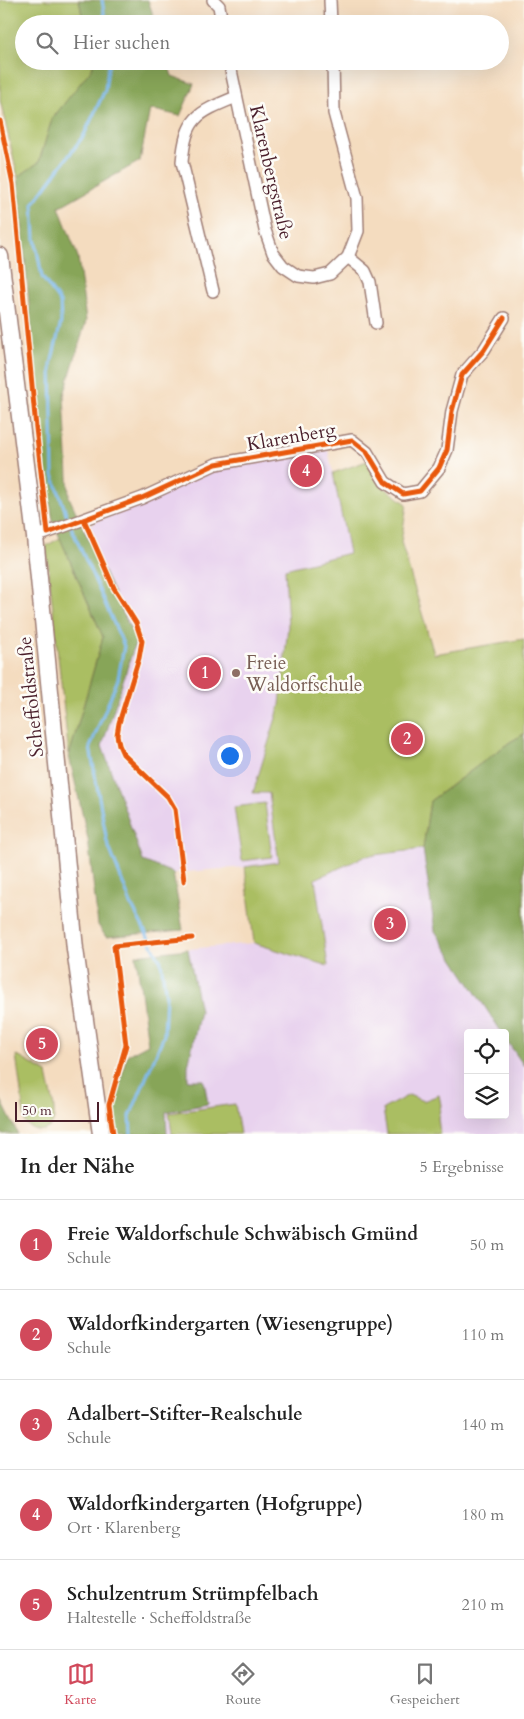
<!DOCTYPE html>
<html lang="de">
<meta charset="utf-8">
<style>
:root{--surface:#fff;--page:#f2f2f2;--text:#222;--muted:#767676;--line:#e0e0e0;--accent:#d1495b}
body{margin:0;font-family:Cardo,serif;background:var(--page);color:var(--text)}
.controls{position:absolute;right:15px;bottom:15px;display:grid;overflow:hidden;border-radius:5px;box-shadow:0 5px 20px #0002}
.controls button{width:45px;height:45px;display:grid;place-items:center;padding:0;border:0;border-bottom:1px solid var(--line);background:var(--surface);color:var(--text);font:25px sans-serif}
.scale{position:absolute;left:15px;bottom:12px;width:84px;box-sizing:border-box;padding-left:5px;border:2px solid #4a1f2b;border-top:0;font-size:14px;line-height:18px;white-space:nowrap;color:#4a1f2b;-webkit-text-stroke:4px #fdfcf7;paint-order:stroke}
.you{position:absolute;left:229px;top:755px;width:18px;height:18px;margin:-12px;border:4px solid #fff;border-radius:50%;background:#1a73e8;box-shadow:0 0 0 8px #1a73e833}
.badge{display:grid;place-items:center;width:32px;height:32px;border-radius:50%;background:var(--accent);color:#fff;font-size:16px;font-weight:700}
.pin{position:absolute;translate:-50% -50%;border:2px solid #fff;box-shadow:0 1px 5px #0006}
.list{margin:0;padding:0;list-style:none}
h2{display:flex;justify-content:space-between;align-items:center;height:65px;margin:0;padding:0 20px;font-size:21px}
h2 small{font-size:16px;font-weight:400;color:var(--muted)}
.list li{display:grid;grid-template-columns:32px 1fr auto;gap:15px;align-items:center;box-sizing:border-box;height:90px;padding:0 20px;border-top:1px solid var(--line)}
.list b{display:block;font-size:19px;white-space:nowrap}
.list p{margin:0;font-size:16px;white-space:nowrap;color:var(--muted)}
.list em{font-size:16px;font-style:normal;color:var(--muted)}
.icon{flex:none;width:28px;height:28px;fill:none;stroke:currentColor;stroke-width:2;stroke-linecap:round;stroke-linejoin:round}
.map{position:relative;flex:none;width:524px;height:1134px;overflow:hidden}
.search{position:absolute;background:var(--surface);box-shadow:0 5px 20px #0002;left:15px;right:15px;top:15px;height:55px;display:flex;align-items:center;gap:12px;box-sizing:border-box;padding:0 18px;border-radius:28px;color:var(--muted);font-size:19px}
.sheet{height:515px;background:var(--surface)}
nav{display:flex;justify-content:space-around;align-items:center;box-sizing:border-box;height:70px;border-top:1px solid var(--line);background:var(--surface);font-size:14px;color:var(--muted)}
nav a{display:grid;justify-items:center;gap:2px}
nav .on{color:var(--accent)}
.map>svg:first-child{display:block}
.built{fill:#e8d2ee}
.green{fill:#aabe62;stroke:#7a6e46}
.forest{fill:#87a558;stroke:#686242}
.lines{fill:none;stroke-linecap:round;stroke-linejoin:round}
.stream{stroke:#78b7ec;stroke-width:3}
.minor-casing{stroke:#9f7e75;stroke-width:14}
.secondary-casing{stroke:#9f7e75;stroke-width:19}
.minor{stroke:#fff;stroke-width:11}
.secondary{stroke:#fff;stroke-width:16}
.cycleway-casing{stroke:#fdfcf7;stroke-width:8}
.cycleway{stroke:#e8590c;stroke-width:5}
.education-dot{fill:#8d6e63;stroke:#fdfcf7;stroke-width:2}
.labels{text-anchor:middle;stroke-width:5;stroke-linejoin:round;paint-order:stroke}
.street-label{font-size:19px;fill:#4a1f2b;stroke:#fdfcf7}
.education-label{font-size:19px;fill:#785e54;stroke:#fdfcf7;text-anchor:start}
</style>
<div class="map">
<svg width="524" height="1134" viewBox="0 0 524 1134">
<rect width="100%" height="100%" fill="#fdfcf7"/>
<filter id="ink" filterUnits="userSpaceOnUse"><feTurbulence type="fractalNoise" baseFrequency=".02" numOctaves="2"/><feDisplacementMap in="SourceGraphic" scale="10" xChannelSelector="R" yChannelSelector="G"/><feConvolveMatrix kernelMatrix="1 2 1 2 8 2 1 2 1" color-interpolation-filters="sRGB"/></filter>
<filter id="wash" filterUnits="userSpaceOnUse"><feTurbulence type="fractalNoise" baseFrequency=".0096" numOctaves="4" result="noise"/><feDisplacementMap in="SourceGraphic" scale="20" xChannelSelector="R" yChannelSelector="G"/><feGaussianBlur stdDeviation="1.12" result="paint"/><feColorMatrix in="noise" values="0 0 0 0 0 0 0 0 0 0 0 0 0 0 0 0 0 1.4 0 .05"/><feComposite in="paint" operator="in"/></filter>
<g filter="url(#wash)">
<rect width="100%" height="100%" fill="#f4dcbf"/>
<g class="built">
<path d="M328,450l22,103 -65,17 3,56 -8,79 -27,88 16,-1 10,70 -34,5 -72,6 -30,-12 -41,-115 34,-105 -53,-114 138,-59z"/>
<path d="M423,849l12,82 67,102h-34v82h37v-77l19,28v68h-357l-2,-22 43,-8 -20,-23v-15l12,-55 -12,-62 66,-6 73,23 -13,-87 52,-23z"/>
</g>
<g class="green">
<path d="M0,0h79l5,24h-60v37h68l2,6 -42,52 -13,43 -21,15 -18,-77z"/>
<path d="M367,461l14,24 26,19 -6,38 33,112 90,-15v95l-14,8 -80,59 -7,48 -57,7 -51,23 13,87 -74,-23 -9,-76 34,-5 -10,-69h-16l27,-88 8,-79 -3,-57 64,-16 -16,-80z"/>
<path d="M60,538l43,99 -34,119 -23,-210z"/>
<path d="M265,803l7,54 -30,4 -8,-54z"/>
<path d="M16,1055l31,18c2,14 8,30 7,43 0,18 -22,18 -29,6z"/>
<path d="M409,1095l14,6 16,-6 2,10 -3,13 2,16h-53l-4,-25z"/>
<path d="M235,1104l5,30h-68l-3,-21z"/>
</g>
<g class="forest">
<path d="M79,0h69l8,24h-72z"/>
<path d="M92,61h75l5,15 22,8 -14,32 -30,-7 -10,52 -81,46 19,50 8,64 -22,74 5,102 67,144 -34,105 41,115 30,12 10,57 -77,7 -8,-12 -10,-86 -19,-83 34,-119 -50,-115 -13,-93 -22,-252 21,-15 13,-43 41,-52z"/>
<path d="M524,734v332l-19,-28v-5h-3l-67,-102 -12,-82 7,-48 80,-59z"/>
<path d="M188,949l12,62 -12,55v14h16l4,24 -42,8 1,22h-50l-4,-24 14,-55 21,-11 -12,-89z"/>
<path d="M0,1098l18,36h-18z"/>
</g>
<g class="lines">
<g class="stream">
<path d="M102,0l4,24"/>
<path d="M69,522l-16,-47 -2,-111 10,-42 -1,-20 -18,-25 -7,-38 -2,-35 51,-69 21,-45 4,-29"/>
<path d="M71,527l53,119 -6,33 -28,68 17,95 24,62 30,58 5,34 -2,39 -34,81 1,18"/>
</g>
</g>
</g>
<g filter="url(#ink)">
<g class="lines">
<g class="minor-casing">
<g id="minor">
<path d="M213,0l6,6 3,18"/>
<path d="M330,0l1,24"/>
<path d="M229,61l36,169 8,23 10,13 15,10 16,2 16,-4 18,-17 10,-26 -1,-33 -23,-85 -1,-52"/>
<path d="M348,257l17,14 5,11 6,41"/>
<path d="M213,291l-31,-129c4,-45 15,-49 54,-65"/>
<path d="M35,537l107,-39 74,-34 136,-24 15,12 18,30 18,12 17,-3 19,-23 8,-18 5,-39 10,-36 22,-25 20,-32"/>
</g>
</g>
<g class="secondary-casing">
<path id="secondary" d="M0,256l35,281 40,412 26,185"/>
</g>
<use href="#minor" class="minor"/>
<use href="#secondary" class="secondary"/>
<g class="cycleway-casing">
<g id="cycleway">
<path d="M0,121l13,63 23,244 12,105 94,-35 74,-34 136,-24 15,12 18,30 18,12 17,-3 19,-23 8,-18 5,-39 10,-36 22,-25 20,-32"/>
<path d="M84,520l30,68 22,35 6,18 -3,17 -20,65 -2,12 2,10 4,9 45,43 7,12 9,72"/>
<path d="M113,1134l-4,-29 17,-60 -12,-99 78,-8"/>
</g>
</g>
<use href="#cycleway" class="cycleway"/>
</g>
</g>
<circle class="education-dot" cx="236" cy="673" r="5"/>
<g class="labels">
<g class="street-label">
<text transform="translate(272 172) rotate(77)" y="7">Klarenbergstraße</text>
<text transform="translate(291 436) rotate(-10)" y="7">Klarenberg</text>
<text transform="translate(30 697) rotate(-96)" y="7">Scheffoldstraße</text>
</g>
<g class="education-label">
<text x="246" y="669">Freie<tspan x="246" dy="22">Waldorfschule</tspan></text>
</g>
</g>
</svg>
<div class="controls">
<button><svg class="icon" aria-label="locate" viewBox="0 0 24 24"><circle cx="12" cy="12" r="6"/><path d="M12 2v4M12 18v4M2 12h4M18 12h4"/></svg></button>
<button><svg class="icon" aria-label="layers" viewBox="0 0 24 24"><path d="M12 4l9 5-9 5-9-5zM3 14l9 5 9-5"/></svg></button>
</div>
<div class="scale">50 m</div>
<div class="you"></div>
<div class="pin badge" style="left:205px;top:673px">1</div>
<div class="pin badge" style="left:407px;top:739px">2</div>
<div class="pin badge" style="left:390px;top:924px">3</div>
<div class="pin badge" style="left:306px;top:471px">4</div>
<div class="pin badge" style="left:42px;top:1044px">5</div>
<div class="search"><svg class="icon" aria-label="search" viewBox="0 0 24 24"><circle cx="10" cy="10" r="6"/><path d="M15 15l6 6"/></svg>Hier suchen</div>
</div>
<section class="sheet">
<h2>In der Nähe<small>5 Ergebnisse</small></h2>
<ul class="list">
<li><span class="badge">1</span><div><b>Freie Waldorfschule Schwäbisch Gmünd</b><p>Schule</p></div><em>50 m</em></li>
<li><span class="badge">2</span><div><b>Waldorfkindergarten (Wiesengruppe)</b><p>Schule</p></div><em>110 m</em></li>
<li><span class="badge">3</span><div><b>Adalbert-Stifter-Realschule</b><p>Schule</p></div><em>140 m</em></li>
<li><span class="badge">4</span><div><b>Waldorfkindergarten (Hofgruppe)</b><p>Ort · Klarenberg</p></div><em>180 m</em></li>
<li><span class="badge">5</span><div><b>Schulzentrum Strümpfelbach</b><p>Haltestelle · Scheffoldstraße</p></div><em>210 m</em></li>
</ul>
</section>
<nav>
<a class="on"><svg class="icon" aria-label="map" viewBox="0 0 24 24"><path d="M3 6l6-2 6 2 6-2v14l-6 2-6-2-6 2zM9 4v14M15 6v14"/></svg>Karte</a>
<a><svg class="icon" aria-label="directions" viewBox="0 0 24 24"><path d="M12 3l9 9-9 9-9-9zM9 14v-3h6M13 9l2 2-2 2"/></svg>Route</a>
<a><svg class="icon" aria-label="saved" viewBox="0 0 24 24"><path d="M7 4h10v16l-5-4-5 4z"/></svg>Gespeichert</a>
</nav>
